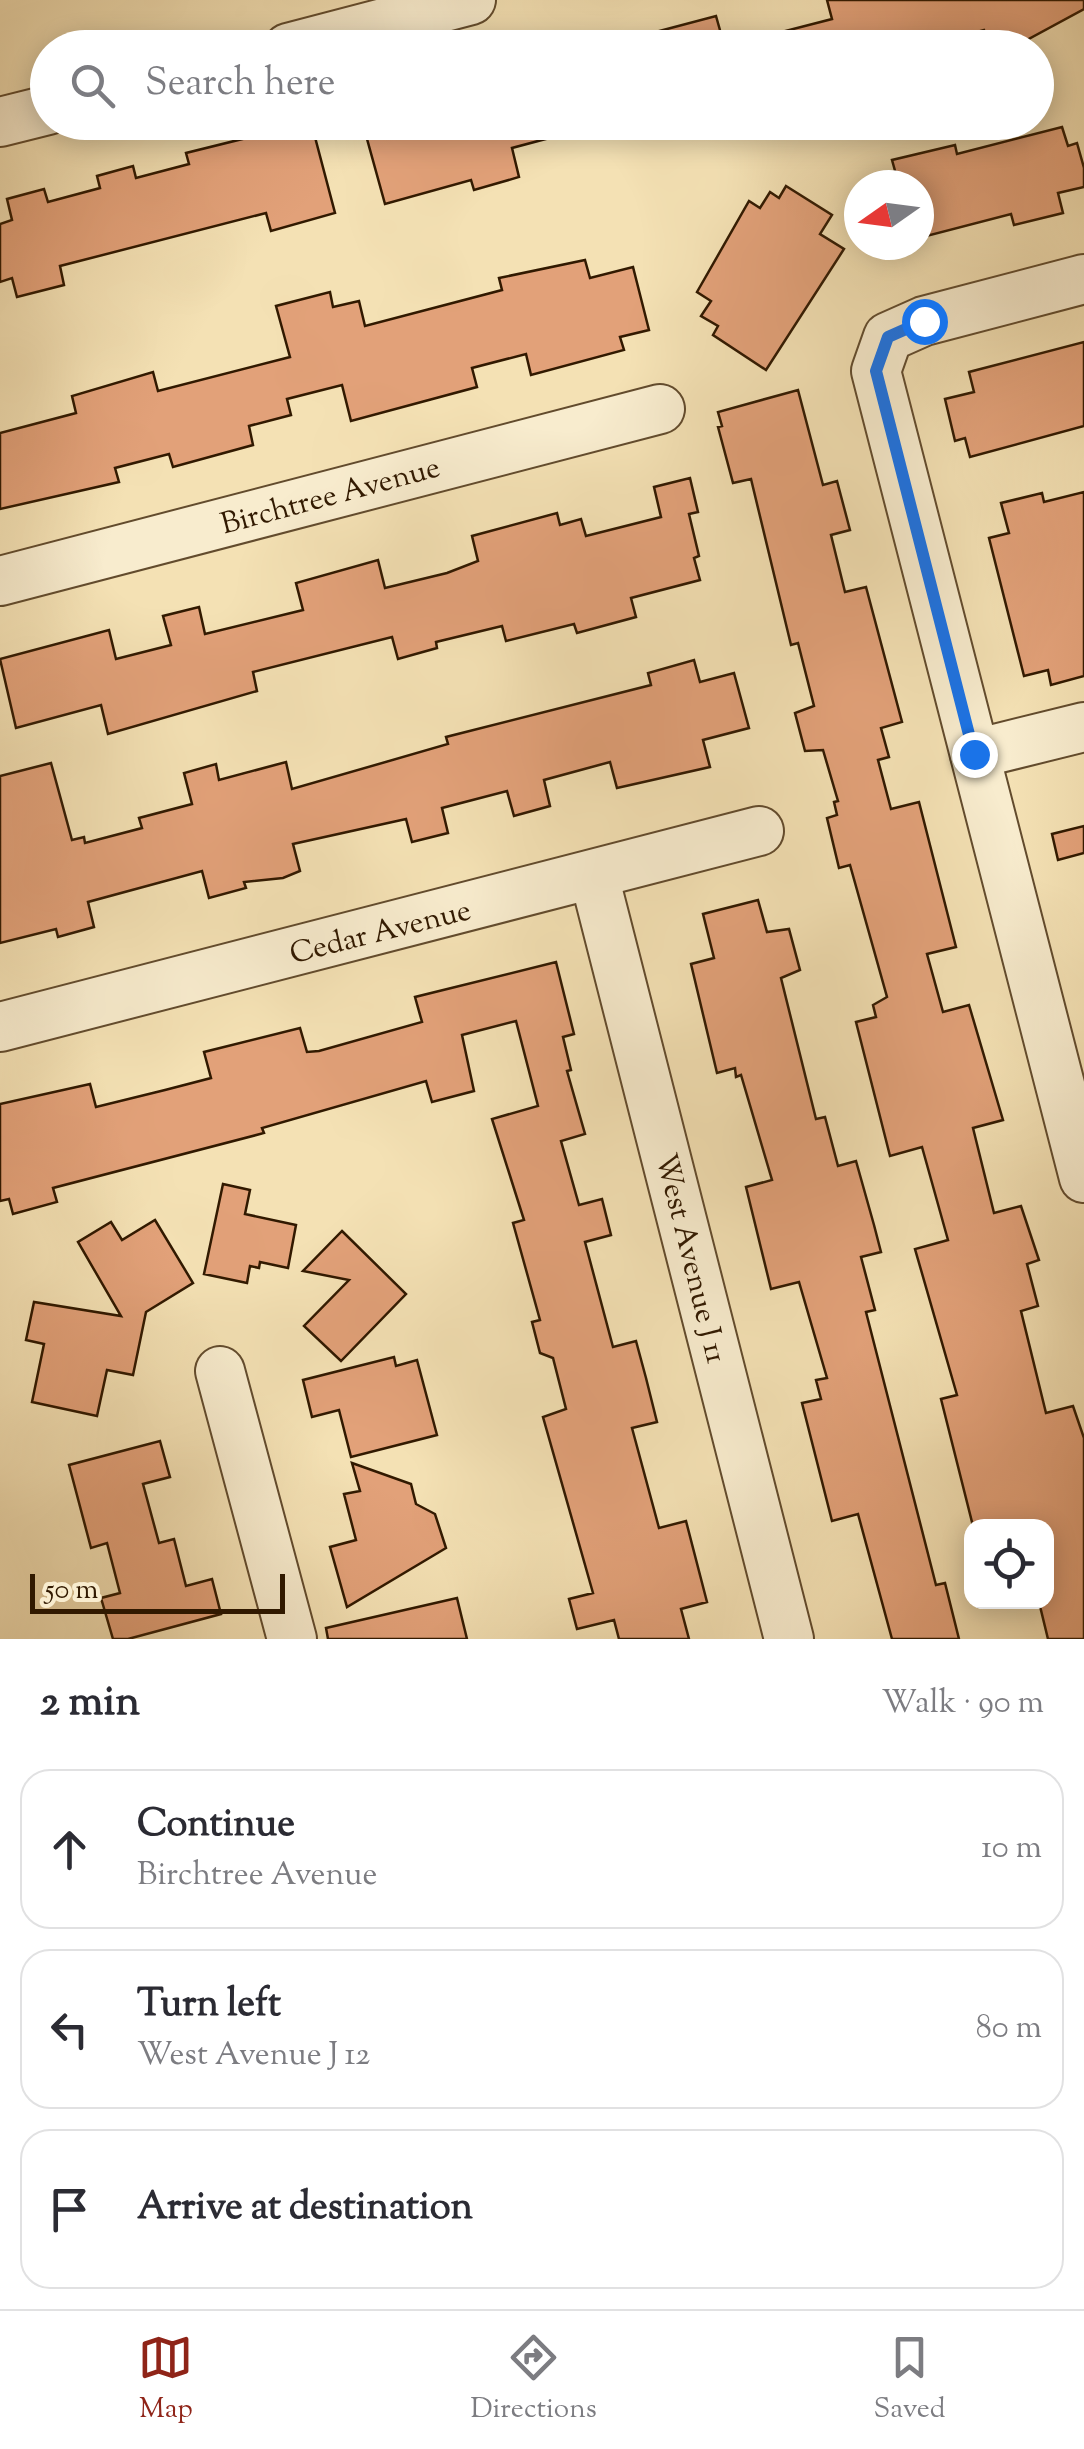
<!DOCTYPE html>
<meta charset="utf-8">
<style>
:root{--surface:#fff;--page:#f7f7f7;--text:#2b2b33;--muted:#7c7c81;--line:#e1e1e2;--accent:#8f2418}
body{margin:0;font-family:"Sorts Mill Goudy",serif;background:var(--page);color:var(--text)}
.controls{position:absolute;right:30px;bottom:30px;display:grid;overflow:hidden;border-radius:20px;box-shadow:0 5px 25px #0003}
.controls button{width:90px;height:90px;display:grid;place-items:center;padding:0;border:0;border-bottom:2px solid var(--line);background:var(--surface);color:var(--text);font:50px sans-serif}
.compass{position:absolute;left:844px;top:170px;width:90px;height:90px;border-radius:50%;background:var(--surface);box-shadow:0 5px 25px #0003;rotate:256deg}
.scale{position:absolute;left:30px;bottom:25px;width:255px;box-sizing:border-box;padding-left:10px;border:5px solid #311900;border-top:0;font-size:28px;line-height:35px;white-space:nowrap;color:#311900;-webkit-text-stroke:8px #f8ecce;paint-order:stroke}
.stop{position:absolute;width:30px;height:30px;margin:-22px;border:8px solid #1a73e8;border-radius:50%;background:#fff}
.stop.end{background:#1a73e8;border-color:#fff;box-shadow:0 2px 10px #0008}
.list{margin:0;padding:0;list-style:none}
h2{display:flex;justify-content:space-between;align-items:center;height:130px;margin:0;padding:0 40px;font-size:42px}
h2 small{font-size:32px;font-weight:400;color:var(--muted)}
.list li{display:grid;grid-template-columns:65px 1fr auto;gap:30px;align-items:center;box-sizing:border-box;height:160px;margin:0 20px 20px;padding:0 20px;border:2px solid var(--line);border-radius:30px}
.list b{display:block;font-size:38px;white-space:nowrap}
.list p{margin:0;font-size:32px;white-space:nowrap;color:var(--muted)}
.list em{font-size:32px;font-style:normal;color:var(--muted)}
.icon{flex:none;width:55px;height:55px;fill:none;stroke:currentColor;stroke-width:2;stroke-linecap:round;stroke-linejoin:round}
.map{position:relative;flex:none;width:1084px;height:1639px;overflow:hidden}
.search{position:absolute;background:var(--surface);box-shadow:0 5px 25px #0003;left:30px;right:30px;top:30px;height:110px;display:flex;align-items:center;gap:25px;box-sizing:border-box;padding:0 35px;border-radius:55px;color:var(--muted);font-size:38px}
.sheet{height:670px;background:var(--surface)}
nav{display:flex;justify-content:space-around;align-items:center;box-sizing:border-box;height:140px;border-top:2px solid var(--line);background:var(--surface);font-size:28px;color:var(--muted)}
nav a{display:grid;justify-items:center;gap:5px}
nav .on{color:var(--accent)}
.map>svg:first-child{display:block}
.building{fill:#e2a179;stroke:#311900;stroke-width:2.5}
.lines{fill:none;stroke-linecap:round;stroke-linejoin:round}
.minor-casing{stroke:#624b2d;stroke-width:52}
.minor{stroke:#f8ecce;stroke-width:48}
.route{stroke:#1a73e8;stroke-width:12}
.labels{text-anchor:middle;stroke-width:9;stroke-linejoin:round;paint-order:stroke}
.street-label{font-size:30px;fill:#311900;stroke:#f8ecce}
</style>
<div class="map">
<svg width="1084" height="1639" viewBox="0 0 1084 1639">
<rect width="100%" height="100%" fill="#f4e1b4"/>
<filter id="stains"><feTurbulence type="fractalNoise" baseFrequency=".002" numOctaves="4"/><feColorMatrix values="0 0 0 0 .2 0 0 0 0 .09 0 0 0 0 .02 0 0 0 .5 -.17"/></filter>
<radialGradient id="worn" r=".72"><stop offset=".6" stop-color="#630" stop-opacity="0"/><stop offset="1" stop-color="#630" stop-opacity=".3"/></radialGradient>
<g class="building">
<path d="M827,0h257v9l-72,39h-19l-9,-18 -63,18h-162l-1,-10 74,-19z"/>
<path d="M716,16l9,32h-91l-1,-10z"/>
<path d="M311,122l24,91 -64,18 -5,-18 -206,53 4,19 -47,12 -5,-19 -12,4v-58l12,-4 -5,-21 37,-10 4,13 52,-14 -3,-12 36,-10 3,12 53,-14 -3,-11z"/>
<path d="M369,122h202l1,10 -60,16 7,29 -45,13 -3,-10 -86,24 -21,-76z"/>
<path d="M1062,127l6,19 9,-3 7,25v19l-26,6 5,20 -49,12 -3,-11 -92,24v-53h-20l-7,-25 63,-15 2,9z"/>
<path d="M786,186l46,29 -12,19 24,15 -78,121 -53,-35 5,-9 -17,-10 10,-15 -14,-9 52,-91 11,7 10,-16 9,6z"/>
<path d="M585,260l5,18 43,-11 16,63 -29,7 4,13 -93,25 -5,-21 -54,14 5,19 -126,34 -9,-36 -55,14 4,16 -42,11 4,19 -80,22 -4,-13 -54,14 4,14 -119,27v-76l76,-20 -4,-17 81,-24 5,19 132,-34 -14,-51 54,-14 3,15 26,-6 6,25 137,-36 -3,-12z"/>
<path d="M1084,342v84l-114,31 -5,-19 -10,3 -10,-42 29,-7 -5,-20z"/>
<path d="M798,390l25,95 14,-4 13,49 -19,5 14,57 21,-5 36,135 -21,6 8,29 -11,3 13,49 28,-7 37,145 -29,7 16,58 26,-7 34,115 -30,8 21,85 27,-7 18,54 -12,4 11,42 -17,5 25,102 27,-7 11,32v201h-36l-9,-37h7v-76h-73l-32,-127 16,-4 -42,-146 33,-9 -26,-93 -32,9 -34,-134 20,-5 -3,-12 14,-8 -37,-132 -11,3 -12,-50 10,-3 -3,-13 4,-1 -15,-51 -18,1 -10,-38 19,-7 -16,-63 -7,2 -40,-166 -18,4 -15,-56 4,-1 -4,-14z"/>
<path d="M690,478l8,34 -9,2 10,42 -5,2 6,22 -69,18 5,19 -59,16 -3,-9 -68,17 -4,-15 -66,16 1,6 -39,11 -6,-22 -139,35 4,19 -149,43 -7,-29 -85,23 -16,-69 109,-29 7,29 55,-14 -8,-29 36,-9 6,27 98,-24 -7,-27 82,-23 7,28 62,-15 31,-12 -6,-25 85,-23 3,12 21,-6 5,17 75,-19 -7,-30z"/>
<path d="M1084,492v184l-33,9 -3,-15 -24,6 -35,-138 20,-5 -8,-30 41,-10 2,9z"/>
<path d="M694,660l6,22 34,-9 15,55 -46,12 7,27 -93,21 -7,-26 -66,18 6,26 -36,10 -7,-25 -65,17 6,25 -36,9 -6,-23 -113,25 7,27 -17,7 -39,4 2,6 -37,10 -7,-27 -114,31 6,25 -36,10 -2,-8 -56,14v-167l51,-13 21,77 12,-3 1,6 57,-15 -3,-10 53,-14 -8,-31 32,-9 3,16 67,-18 6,27 156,-45 -2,-7 205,-52 -3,-12z"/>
<path d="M1084,826v27l-26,7 -6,-26z"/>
<path d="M758,900l9,32 22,-3 11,41 -19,8 35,141 9,-2 13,49 18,-5 18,64 7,27 -20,5 14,53 -9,2 70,273 9,-2 14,56h-67l-34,-125 -26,7 -30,-118 19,-4 -5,-19 11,-2 -28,-96 -28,7 -25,-102 26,-7 -31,-105 -5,2 -1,-9 -18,5 -26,-109 23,-6 -11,-44z"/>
<path d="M556,962l18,72 -11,3 8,33 -4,1 18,63 -24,7 18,64 23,-6 9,36 -26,7 28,105 23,-6 10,37 11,44 -25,6 27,100 27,-7 21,81 -26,7 8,30h-70l-5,-19 -37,9 -8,-30 24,-6 -50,-176 23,-8 -13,-51 -13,-5 -8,-31 8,-2 -27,-97 11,-3 -32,-101 46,-13 -22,-85 -54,14 12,56 -42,11 -6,-21 -164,47 2,5 -211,55 4,14 -44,12 -4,-15 -9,2v-97l90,-20 6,23 69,-17 46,-12 -7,-26 96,-24 7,24 12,-1 103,-29 -7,-25z"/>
<path d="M223,1184l27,6 -5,24 51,11 -8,43 -28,-6 -1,6 -9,-2 -3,17 -43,-9z"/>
<path d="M155,1220l38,63 -47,29 -13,63 -26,-5 -10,46 -65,-14 12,-58 -18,-4 8,-38 87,14 -43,-74 33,-20 11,18z"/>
<path d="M342,1231l64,63 -65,67 -37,-35 45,-46 -46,-9z"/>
<path d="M394,1357l2,9 21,-6 20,75 -86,22 -12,-47 -27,7 -9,-37z"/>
<path d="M160,1441l10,36 -27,7 16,59 15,-4 12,47 26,-7 9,35 -93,25h-15l-12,-41 19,-5 -13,-50 -16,5 -22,-83z"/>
<path d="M352,1463l59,21 5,20 19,10 11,34 -99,59 -17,-60 26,-7 -12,-46 16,-3z"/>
<path d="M457,1598l10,41h-139l-2,-11z"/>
</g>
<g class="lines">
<g class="minor-casing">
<g id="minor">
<path d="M288,48l183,-48"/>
<path d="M0,122l48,-12"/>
<path d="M1084,279l-160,42 -36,16 -12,34 208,807"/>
<path d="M0,581l660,-172"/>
<path d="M975,754l109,-27"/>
<path d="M594,876l195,763"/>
<path d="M0,1027l759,-196"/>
<path d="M220,1371l72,268"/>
</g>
</g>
<use href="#minor" class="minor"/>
</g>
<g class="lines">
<path class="route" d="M924,321l-36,16 -12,34 98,383"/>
</g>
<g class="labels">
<g class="street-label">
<text transform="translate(330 495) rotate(-15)" y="10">Birchtree Avenue</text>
<text transform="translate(380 931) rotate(-14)" y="10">Cedar Avenue</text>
<text transform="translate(692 1258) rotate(76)" y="10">West Avenue J 11</text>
</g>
</g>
<rect width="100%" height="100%" filter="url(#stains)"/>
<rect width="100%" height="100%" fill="url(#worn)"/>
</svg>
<div class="controls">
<button><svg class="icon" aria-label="locate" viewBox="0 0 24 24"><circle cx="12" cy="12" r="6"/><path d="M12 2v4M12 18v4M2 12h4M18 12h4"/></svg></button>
</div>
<svg class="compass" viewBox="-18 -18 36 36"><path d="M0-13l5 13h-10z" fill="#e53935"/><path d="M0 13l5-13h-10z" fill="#7c7c81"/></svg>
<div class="scale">50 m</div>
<div class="stop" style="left:924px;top:321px"></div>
<div class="stop end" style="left:974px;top:754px"></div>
<div class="search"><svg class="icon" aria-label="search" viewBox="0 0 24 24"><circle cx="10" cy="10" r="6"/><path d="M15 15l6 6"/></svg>Search here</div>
</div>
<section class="sheet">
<h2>2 min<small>Walk · 90 m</small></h2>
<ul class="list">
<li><svg class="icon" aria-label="ahead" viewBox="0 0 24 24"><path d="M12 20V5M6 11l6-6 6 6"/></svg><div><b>Continue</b><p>Birchtree Avenue</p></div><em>10 m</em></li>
<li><svg class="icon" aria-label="left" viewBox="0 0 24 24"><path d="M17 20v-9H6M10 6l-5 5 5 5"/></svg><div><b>Turn left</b><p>West Avenue J 12</p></div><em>80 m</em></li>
<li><svg class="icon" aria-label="arrive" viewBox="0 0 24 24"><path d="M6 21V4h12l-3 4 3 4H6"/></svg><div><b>Arrive at destination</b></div></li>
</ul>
</section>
<nav>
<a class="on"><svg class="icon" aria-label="map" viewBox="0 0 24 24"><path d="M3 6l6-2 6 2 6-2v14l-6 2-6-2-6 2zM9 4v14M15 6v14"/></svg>Map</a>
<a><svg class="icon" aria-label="directions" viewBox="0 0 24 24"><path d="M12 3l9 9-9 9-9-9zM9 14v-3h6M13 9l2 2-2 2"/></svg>Directions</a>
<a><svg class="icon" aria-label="saved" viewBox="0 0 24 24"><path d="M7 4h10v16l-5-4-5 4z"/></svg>Saved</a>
</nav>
